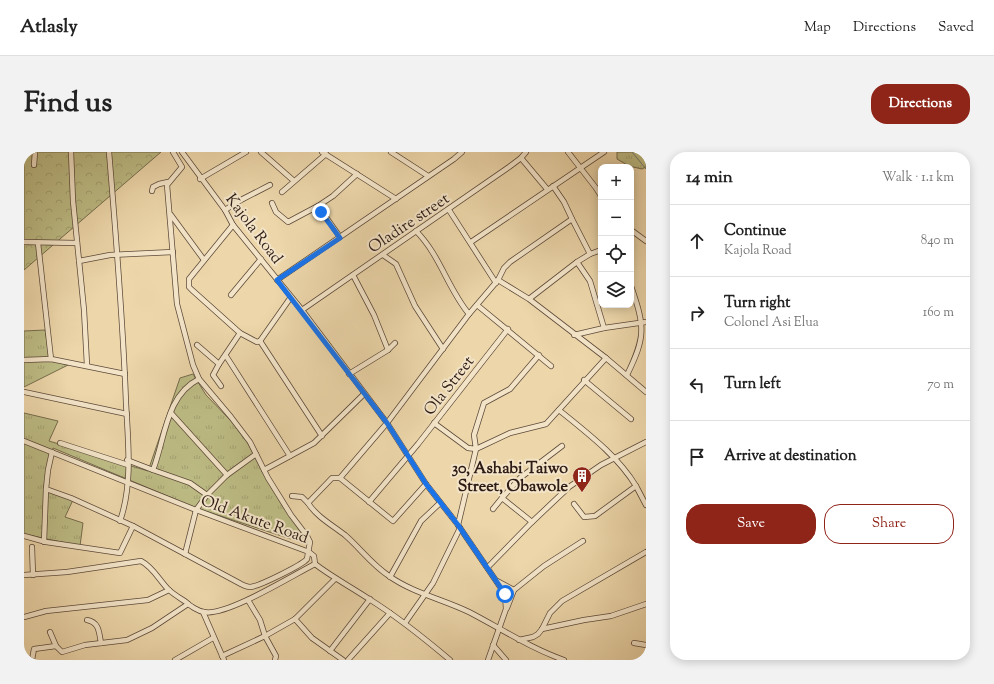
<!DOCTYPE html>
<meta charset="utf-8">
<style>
:root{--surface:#fff;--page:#f2f2f2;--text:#222;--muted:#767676;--line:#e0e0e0;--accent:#8f2418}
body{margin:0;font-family:"Sorts Mill Goudy",serif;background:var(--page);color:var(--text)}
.controls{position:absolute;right:12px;top:12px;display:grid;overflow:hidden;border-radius:8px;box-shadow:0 2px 10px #0003}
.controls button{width:36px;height:36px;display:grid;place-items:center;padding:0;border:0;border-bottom:1px solid var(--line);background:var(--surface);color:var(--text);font:20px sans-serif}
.stop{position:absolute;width:12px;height:12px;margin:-9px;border:3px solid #1a73e8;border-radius:50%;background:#fff}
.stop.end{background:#1a73e8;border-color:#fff;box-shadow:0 1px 4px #0008}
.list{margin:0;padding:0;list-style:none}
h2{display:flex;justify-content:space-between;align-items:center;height:52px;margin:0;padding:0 16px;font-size:17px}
h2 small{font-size:13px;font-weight:400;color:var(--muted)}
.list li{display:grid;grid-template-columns:26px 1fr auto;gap:12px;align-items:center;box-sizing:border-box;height:72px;padding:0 16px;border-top:1px solid var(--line)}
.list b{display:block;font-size:15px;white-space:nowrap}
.list p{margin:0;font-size:13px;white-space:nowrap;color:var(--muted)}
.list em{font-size:13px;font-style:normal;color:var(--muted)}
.actions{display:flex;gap:8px;padding:12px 16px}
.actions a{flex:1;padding:9px 0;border:1px solid var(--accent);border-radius:16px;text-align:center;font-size:14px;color:var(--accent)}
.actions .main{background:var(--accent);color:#fff}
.icon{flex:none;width:22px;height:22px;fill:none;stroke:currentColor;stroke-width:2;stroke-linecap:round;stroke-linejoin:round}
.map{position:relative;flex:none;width:622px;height:508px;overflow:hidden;border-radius:16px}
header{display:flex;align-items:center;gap:24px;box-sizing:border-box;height:56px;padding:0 20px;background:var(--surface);border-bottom:1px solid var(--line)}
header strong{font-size:19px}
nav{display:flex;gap:22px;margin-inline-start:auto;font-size:14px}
.intro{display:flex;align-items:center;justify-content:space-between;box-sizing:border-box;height:96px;padding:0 24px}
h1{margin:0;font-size:28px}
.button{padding:10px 18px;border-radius:16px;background:var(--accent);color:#fff;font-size:14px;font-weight:700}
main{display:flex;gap:24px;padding:0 24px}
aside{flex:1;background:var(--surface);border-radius:16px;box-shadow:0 2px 10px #0003}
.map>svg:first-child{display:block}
.grass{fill:url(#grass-tufts);stroke:#756c4d}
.forest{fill:url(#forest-crowns);stroke:#756c4d}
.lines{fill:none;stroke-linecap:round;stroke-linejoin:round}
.stream{stroke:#6e7a6f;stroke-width:1}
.minor-casing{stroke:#5d4a3a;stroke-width:6}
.minor{stroke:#f3e4c8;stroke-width:4.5}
.route{stroke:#1a73e8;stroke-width:5}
.labels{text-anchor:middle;stroke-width:4;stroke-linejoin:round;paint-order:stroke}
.street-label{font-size:16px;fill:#2d1b15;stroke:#f3e4c8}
.poi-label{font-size:16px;font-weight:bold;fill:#2d1b15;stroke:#f3e4c8;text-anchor:end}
</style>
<header>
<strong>Atlasly</strong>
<nav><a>Map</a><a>Directions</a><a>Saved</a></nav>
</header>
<div class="intro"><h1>Find us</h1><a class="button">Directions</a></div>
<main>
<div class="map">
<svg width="622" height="508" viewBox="0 0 622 508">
<defs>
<pattern id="grass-tufts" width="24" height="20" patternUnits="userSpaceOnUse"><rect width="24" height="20" fill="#bdbc85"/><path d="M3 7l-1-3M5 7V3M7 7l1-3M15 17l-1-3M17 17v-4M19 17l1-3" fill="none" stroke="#a3a172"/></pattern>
<pattern id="forest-crowns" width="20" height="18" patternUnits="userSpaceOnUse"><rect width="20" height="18" fill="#bdbc85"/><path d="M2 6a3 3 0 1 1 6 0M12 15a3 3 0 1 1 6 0" fill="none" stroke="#a3a172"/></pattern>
</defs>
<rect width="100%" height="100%" fill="#ecd6aa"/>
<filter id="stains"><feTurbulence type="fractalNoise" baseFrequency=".005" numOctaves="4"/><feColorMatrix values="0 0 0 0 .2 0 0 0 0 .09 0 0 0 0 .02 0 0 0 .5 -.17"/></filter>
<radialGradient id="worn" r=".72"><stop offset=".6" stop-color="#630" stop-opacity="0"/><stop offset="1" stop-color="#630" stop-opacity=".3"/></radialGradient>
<g class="grass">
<path d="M593,0h29v15l-4,2 -13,-3 -12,-7z"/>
<path d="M21,178l6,30 17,5 -44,22v-56z"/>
<path d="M169,222l13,21 26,27 15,20 24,45 34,52 -2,4 -107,-35 -143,-60 -9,38 29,14 -8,17 18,6 -3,23 -56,-12v-121l34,8 -9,20 99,30 32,-93z"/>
</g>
<path class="forest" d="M0,0h137l-137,118z"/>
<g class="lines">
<path class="stream" d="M608,0l14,17"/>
<g class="minor-casing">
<g id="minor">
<path d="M47,0l2,49 11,109 3,55"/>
<path d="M85,0c7,84 14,167 17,251 2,38 7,81 -6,118"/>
<path d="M158,0l43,58 8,15 69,85 85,113 39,61 32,41 47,69 1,15 -18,51"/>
<path d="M237,0l33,29"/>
<path d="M298,0l74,47"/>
<path d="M367,0l37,24"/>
<path d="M544,0l28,36 5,8"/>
<path d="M497,6l26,31"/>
<path d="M10,13l1,-13"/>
<path d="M176,27l46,-27"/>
<path d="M529,34l11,16 8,17"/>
<path d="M128,39l1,-4 6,-3 9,-2"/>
<path d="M258,40l44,-38"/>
<path d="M248,51l4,9 12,10 30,-16"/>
<path d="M201,58l14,-9 31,-16"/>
<path d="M425,58l47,73"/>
<path d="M147,63l33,45"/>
<path d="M209,73l-44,54v8l3,3 48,43 17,9 3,-1 31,-44"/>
<path d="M607,78l15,11"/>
<path d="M392,79c24,24 32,58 53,83"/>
<path d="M316,85l-22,-31 15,-10 24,-22"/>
<path d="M0,90l53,1"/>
<path d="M447,90l133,-90"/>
<path d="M14,91l13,116"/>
<path d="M566,102l11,-4"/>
<path d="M359,103l13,9 19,42 28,43"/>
<path d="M55,109l31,-6 63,-3"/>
<path d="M329,123l21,40 14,35"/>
<path d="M253,128l177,-121 8,-7"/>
<path d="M474,128l-29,34 -82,109 -47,55h-8l-24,25c9,14 24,22 37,32 16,14 26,29 44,41 24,17 53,23 80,36 31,16 61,36 95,48"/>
<path d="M207,143l30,-36"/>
<path d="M505,147l48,-37 13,-8 -18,-35 -62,43 -6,6 -6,12 31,19 77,59 40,34"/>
<path d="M453,153l74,61"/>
<path d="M278,158l207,-143 12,-9 5,-6"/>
<path d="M580,176l42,-6"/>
<path d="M550,183l30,-7 -14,-47 -13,-19"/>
<path d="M236,189l62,95"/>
<path d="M173,193l22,19 21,-31"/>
<path d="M202,204l64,100"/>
<path d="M0,208l27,-1 74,15"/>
<path d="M195,212l-6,11 8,11"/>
<path d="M325,222l39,-24 7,-7"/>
<path d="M603,223c19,-39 18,-48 4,-89"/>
<path d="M560,228l47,39"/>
<path d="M0,240l103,22"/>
<path d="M535,258c28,23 58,45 77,76l-41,30 -11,1 -10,-13"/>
<path d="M147,261l56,62"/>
<path d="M410,271l34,25 8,1 -2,-14 10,-32 26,-14 29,-34"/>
<path d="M0,289l172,69 113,42 5,4 1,8c17,13 36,23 54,35 29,18 55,39 81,61"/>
<path d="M36,291l68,22"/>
<path d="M28,300l-4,18 -2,19 25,9 62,28 108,58c2,1 6,3 9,3 8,0 52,-22 57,-28l3,-17 -3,-6 -16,-21 -23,-37 -18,-36 -19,-25 -32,-38 -6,-14 -16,-61 -10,-119 15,-18 -9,-15"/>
<path d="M103,308l26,10c12,-31 13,-75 46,-91"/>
<path d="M129,318l37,13 17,12 20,-20 29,-21"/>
<path d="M240,318l50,-27 50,-49"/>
<path d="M316,326l53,43 33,-37"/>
<path d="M612,334l10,19"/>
<path d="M268,344l10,1 6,6"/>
<path d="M345,350l49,-58 90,-115"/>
<path d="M469,357l9,-11"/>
<path d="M508,370l-30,-24 18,-20 42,-32"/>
<path d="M434,373l18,-76 34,-16 36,-9 60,-66"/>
<path d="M0,384l22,6 74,11 13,-27"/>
<path d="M20,390l2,-53"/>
<path d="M8,395l1,28"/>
<path d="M161,402l11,-44 11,-15"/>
<path d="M464,415l44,-45 37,-35 32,-22 45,-23"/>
<path d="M0,423l43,-3 74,-11c12,6 18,19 27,28 5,5 12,9 18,13 4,4 12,9 18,10 22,5 89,-37 111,-48"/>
<path d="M366,425l31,-56 19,-18"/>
<path d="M473,429l17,9 -7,18"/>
<path d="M490,438l30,-24 39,-25"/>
<path d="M179,460l21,48"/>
<path d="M0,465l22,-6 102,-11 21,-10"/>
<path d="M271,467l17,19 31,22"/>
<path d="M63,468c12,2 12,12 14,23"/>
<path d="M381,471l28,-40 27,-55"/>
<path d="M518,477l42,-9 27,-4 35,-12"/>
<path d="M26,480l6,14 6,6 23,-7 42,-5 25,-12 36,-24"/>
<path d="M495,488l14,-3 5,-3 4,-5 8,-16 12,-12 84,-49"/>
<path d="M610,491l12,2"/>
<path d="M469,493l13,15"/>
<path d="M306,499l40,-52"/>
<path d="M198,504l43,-20 -5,-16 -12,-20"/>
<path d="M8,508l2,-11 22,-3"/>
<path d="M151,508l38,-22"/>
<path d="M251,508l1,-4 -11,-20 30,-17 40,-40"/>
<path d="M324,508l42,-47"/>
</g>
</g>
<use href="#minor" class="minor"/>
</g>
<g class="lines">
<path class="route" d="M297,60l19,26 -63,42 110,143 39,61 32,41 47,69"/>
</g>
<defs>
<g id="building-pin" transform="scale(1)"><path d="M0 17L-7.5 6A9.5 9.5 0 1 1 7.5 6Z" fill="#8f2418" stroke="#f3e4c8"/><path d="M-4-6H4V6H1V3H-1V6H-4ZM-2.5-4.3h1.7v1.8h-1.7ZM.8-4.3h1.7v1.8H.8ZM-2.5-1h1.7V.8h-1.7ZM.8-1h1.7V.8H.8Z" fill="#fff"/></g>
</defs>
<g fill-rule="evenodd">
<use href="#building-pin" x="558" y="324"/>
</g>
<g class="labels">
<g class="street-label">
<text transform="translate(384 70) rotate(-34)" y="6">Oladire street</text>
<text transform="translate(231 76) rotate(53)" y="6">Kajola Road</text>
<text transform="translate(424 233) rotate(-52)" y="6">Ola Street</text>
<text transform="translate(231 366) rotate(20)" y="6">Old Akute Road</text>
</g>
<g class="poi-label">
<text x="544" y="321">30, Ashabi Taiwo<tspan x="544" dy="18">Street, Obawole</tspan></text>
</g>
</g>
<rect width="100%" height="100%" filter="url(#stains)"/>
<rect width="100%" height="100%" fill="url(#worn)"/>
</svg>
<div class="controls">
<button>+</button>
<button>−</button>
<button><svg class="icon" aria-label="locate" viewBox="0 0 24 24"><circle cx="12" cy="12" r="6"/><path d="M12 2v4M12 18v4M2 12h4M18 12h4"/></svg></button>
<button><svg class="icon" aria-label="layers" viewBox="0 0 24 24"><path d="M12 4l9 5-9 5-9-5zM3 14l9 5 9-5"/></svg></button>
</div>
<div class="stop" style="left:481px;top:442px"></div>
<div class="stop end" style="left:297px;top:60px"></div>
</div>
<aside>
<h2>14 min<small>Walk · 1.1 km</small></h2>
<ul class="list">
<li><svg class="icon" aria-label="ahead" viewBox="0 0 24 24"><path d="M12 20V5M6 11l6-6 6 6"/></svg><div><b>Continue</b><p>Kajola Road</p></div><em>840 m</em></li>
<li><svg class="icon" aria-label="right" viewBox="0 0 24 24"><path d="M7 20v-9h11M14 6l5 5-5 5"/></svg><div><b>Turn right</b><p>Colonel Asi Elua</p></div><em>160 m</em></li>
<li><svg class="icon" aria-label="left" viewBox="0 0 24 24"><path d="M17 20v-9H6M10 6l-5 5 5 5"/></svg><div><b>Turn left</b></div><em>70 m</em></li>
<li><svg class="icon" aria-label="arrive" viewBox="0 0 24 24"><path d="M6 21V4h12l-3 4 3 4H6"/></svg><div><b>Arrive at destination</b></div></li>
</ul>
<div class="actions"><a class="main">Save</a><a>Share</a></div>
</aside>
</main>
